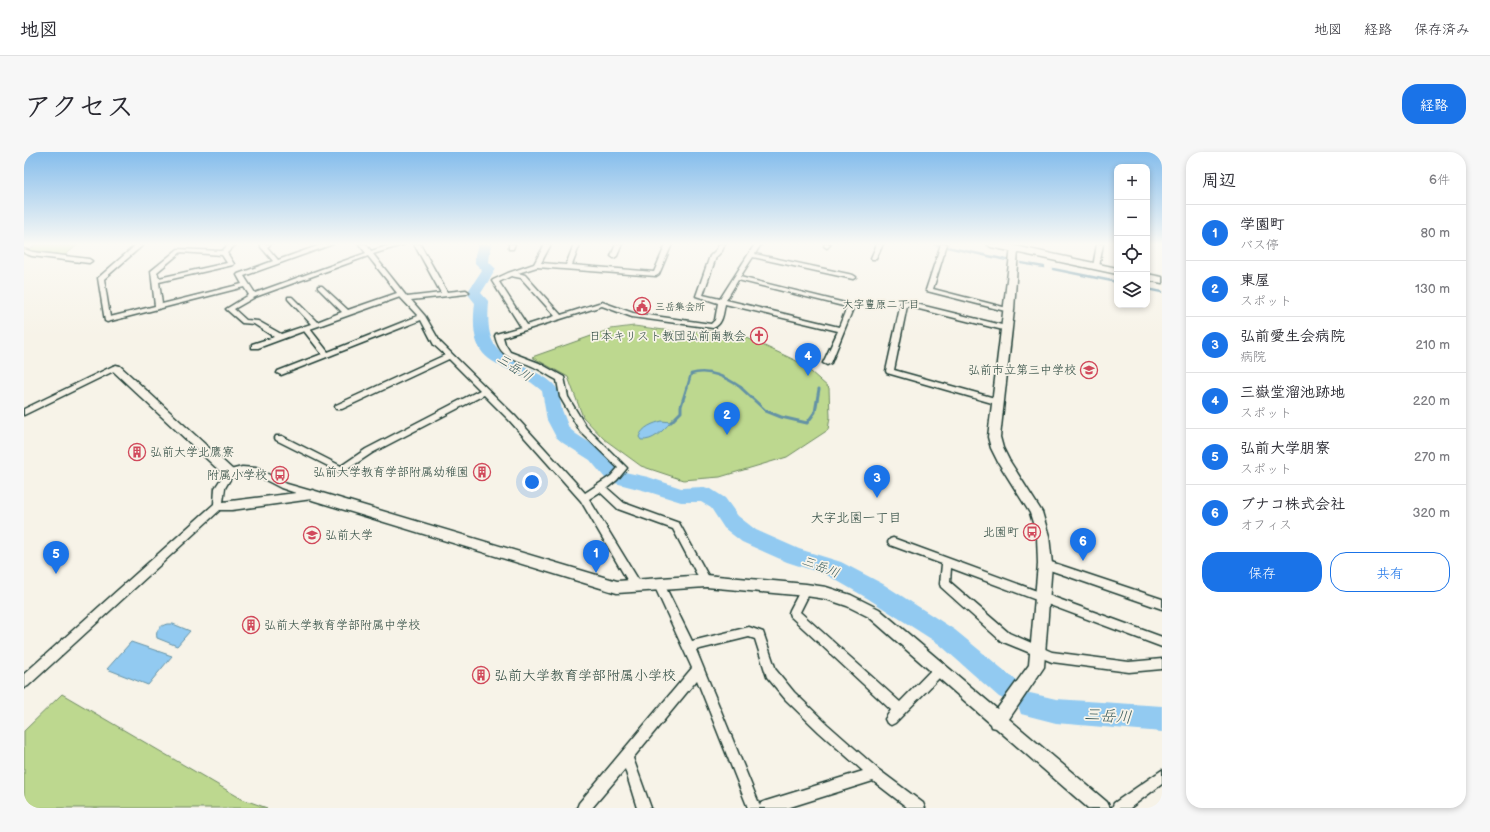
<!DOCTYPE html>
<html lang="ja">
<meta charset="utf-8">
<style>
:root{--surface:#fff;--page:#f7f7f7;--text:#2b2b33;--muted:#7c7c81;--line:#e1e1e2;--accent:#1a73e8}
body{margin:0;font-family:"Balsamiq Sans","Klee One",sans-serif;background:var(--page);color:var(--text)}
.controls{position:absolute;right:12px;top:12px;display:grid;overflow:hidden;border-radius:8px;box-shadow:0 2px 6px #0003}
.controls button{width:36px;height:36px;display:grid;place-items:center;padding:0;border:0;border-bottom:1px solid var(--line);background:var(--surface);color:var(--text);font:20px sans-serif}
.you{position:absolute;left:508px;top:330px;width:14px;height:14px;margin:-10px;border:3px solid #fff;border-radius:50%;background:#1a73e8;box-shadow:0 0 0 6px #1a73e833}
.badge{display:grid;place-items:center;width:26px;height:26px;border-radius:50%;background:var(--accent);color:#fff;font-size:13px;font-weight:700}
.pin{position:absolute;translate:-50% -33px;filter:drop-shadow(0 1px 2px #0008)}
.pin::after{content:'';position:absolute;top:21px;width:14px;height:12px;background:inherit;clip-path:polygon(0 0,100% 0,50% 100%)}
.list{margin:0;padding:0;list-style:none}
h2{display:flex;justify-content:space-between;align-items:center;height:52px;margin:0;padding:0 16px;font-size:17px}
h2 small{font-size:13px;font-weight:400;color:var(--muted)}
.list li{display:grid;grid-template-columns:26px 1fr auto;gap:12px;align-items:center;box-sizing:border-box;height:56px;padding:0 16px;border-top:1px solid var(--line)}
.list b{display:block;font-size:15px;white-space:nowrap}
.list p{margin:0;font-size:13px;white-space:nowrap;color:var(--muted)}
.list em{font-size:13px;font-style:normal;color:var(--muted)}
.actions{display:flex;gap:8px;padding:12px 16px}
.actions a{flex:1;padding:9px 0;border:1px solid var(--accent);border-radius:16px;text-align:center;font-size:14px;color:var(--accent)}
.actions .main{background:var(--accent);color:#fff}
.icon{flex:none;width:22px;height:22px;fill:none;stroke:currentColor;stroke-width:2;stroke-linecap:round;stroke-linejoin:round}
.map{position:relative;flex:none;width:1138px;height:656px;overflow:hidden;border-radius:16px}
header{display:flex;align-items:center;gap:24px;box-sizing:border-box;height:56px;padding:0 20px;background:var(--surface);border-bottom:1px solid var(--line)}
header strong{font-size:19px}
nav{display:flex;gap:22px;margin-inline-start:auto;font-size:14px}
.intro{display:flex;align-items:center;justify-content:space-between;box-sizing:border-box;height:96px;padding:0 24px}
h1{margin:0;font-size:28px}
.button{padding:10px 18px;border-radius:16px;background:var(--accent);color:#fff;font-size:14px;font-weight:700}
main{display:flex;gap:24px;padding:0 24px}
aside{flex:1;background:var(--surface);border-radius:16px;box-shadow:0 2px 6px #0003}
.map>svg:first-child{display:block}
.green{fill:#bdd88f;stroke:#6e8a62}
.water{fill:#92caf1;stroke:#6492a5}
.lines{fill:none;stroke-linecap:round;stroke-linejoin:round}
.stream-far1{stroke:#6492a5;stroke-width:2.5}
.stream{stroke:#6492a5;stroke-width:3}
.river{fill:#92caf1;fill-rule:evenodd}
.minor-casing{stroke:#1f3d34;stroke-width:3}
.tertiary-casing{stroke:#1f3d34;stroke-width:3}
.secondary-casing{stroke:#1f3d34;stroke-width:3}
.minor{fill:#f7f3e8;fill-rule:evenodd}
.tertiary{fill:#f7f3e8;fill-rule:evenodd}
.secondary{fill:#f7f3e8;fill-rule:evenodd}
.labels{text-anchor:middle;stroke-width:3.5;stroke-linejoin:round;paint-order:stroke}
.far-poi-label{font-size:10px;fill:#1f3d34;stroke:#f7f3e8;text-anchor:start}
.far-neighbourhood-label{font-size:11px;fill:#1f3d34;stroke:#f7f3e8}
.poi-label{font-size:12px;fill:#1f3d34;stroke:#f7f3e8;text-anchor:end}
.water-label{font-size:13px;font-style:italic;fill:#36595a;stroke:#f7f3e8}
.neighbourhood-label{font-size:13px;fill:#1f3d34;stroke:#f7f3e8}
.near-poi-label{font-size:14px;fill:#1f3d34;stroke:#f7f3e8;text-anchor:start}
.near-water-label{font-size:16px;font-style:italic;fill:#36595a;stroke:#f7f3e8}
</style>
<header>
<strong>地図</strong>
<nav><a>地図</a><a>経路</a><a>保存済み</a></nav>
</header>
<div class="intro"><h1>アクセス</h1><a class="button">経路</a></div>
<main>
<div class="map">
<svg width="1138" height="656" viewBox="0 0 1138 656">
<rect width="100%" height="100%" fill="#f7f3e8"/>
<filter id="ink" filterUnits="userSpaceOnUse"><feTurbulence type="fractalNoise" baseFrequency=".025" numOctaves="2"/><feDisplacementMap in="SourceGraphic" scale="8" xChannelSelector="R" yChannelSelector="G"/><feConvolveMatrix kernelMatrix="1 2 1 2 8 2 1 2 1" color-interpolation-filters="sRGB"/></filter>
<g filter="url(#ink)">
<g class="green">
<path d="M12,92h43l-14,11 -36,-5z"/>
<path d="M610,174l45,6 31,-1 35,6 56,26 28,25 1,29 -2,13 -41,27 -67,20 -37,3 -42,-14 -37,-27 -21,-22 -15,-40 -36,-20 79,-28z"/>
<path d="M38,542l180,105 25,9h-243v-77z"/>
</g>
<g class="water">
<path d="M638,269l9,1c-9,9 -17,19 -30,18l-2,-3c3,-10 15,-14 23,-16z"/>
<path d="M143,472h6l17,7 -13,15 -20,-8c-2,-8 3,-12 10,-14z"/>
<path d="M107,490l41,14 -24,29 -41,-16z"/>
</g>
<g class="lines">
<g class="stream-far1">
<path d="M910,92l7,2"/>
<path d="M923,95l60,13"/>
<path d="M997,111l23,4"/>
<path d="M1029,117l64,13"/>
<path d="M1123,137l15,3"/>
<path d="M663,236l4,-14c18,-6 36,4 51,14"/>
</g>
<g class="stream">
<path d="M716,235l26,24 15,6 26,6 8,-11 4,-23"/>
<path d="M647,270l10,-10v-6l6,-19"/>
</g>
<g class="river">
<path d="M454,92h13l-2,18 7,7 -15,24 8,9c-4,49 9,49 48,71 8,4 16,9 21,17l4,20 7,18 7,6 27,17 17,20 28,6 33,11 23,-1 7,2 14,9 13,18 18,14 43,19 42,13 42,22 72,46 62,51 3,8 -3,8 -9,4 -9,-4 -60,-53 -72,-46 -40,-23 -40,-13 -45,-20 -18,-14 -13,-20 -10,-6h-20l-35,-11 -31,-8 -2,-3 -8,-2 -15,-18 -27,-17 -7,-6 -9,-17 -5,-29c-39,-35 -75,-18 -67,-88l-8,-10 15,-23 -7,-7v-8z"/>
<path d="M1006,541l26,6 106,7v26l-106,-9 -35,-9 -3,-9 3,-9z"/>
</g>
<g class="minor-casing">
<g id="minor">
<path d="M113,92h7l-40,35 6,38 45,-11 -4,-35 27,-22 44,2 7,-7h7l-9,9 7,11 -1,1 -74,17 3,22 80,-20 -5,-9 1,-1 35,-13 -12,-14v-3h10l-4,3 11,13 45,-16h10l-89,32 11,17 111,-40 -7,-9h7l5,7 22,-7h12l-32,10 34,43 34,-4 -27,-49h6l27,48 19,-2 3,2 -3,2 -55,6 14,16 15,26 75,74 70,77 26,-17 7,-8 -38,-37 -20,-34 -3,-17c-8,-4 -16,-10 -25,-14 -19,-9 -31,-6 -37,-30l1,-2 25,-7 -29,-46 1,-1 15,-7 26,-9 11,-20h6l-10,19 25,2 8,-21h6l-8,21 82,7 12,-28h6l-13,30 -3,2 -119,-9 -19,6 7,2 36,40 41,-13 31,11 78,11 4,-4 3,-17 -22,-7 14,-40 7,-7 2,-5h6l-3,7 -6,6 -13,38 17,4 35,-55h6l-6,10 98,21 3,2 -3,2 -100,-22 -13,20 113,28 1,1 -23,57 -4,2 -4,-2 15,-32 -113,-27c-2,10 -2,20 -12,24l-81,-11 -30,-11 -99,31 2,7 5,8 29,11 25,14 4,20 18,30 41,41 -10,12 -10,8 17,15 55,20 32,58 -1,3 -4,1 -4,-1 -29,-55 -55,-20 -18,-17 -11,7 52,85 1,3 -1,3 -4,1 -4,-1 -52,-89 -72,-81 -25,-25 -112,58 -30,20 -66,-33 -1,-2 1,-2h6l59,30 25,-17 114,-59 -31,-31 -107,50h-6l-1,-2 1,-2 109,-50 -11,-10 -13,-25 -140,55 -4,-2 1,-2 44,-17 -18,-23 -46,17h-6v-4l22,-7 -20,-13 -12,-1 -16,-14 23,-14 -5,-8 -137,35 -2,-1 -7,-43zM157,100l41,3 5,8 -68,15 -2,-6zM344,104l29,37 -49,17 -26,-24h-4v2l24,24 -25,10 -25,-25h-4v2l23,25 -30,10 -23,-13 -12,-1 -12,-11 21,-12zM487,124l10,2 34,38 -28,9 -28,-43zM714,128l109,27 -8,20 -113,-27zM376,145l18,19 -90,36 -18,-23z"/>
<path d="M485,92h6l-2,5h-4z"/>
<path d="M592,92h6l-5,12 -3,2 -3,-2z"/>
<path d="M801,92h6l-4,4 -3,-2z"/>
<path d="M853,92h6l-7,15h-4l-1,-1z"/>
<path d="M917,92h6l-14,45 78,20v2l-2,1 -82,-21 -1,-1z"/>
<path d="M1073,92h6l-4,23 -3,2 -3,-2z"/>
<path d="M0,97l9,3 56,7 3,2 -3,2 -57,-7 -8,-3z"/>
<path d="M880,149l106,26v4h-3l-100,-25 -13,64 108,30 1,2 -1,2 -3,1 -112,-32 -1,-2 15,-68z"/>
<path d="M89,214h6l1,2 -96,47v-6z"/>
<path d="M218,315l14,1 31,16 28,8 2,3 -2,3 -3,1 -80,11h-12l-192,176 -4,2v-14l190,-170 1,-16 11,-17zM218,321h10l29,15 15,5 -73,9 2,-14 7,-12z"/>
<path d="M869,386l269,99v10l-211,-79 -1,14 59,51 43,19 77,10 33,-3v10l-33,3 -77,-10 -51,-21 -60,-54 -1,-3 2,-20 -52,-19 -2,-3 2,-3z"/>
<path d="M1021,408l117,39v10l-121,-42 -1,-3 1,-3z"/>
<path d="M635,429l4,1 29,59 57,-14 14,5 13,38 18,22 33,32 52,46 44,33 2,5h-17l-35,-27 -86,27h-39l-51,-128 -64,78 18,50h-14l-12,-39 -33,39h-15l2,-5 113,-135 -38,-83 1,-3zM725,485l6,2 12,38 19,23 33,32 44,39 -97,30 -5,2 -1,3 -64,-156z"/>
<path d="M782,434l4,1 1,3 -11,22 100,90 36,-37 4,-1 4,1 2,4 -2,4 -49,50 -4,2 -4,-2 -2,-4 6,-9 -101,-94 -1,-3 1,-3 12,-23z"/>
<path d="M1138,618v14l-32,24h-18l2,-5z"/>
</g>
</g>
<g class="tertiary-casing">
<g id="tertiary">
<path d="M987,95h3l4,2 -4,61 -14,127 3,11 6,12 33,52 7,24 3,28 -8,103 -35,52 98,83 3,6h-22l-92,-80 -4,-1 -1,-3 -122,-107 -22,-11 -21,-7 -20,-3 -100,-9 -89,6 -305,-93 -4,-2 -2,-3 2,-3 4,-2 305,91 89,-6 100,9 20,3 25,8 28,14 118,100 32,-44 9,-101 -1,-28 -7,-23 -32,-51 -7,-14 -3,-11z"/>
<path d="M92,213l4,1 113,104 2,3 -2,3 -4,1 -4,-1 -113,-106 -1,-2z"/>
</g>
</g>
<g class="secondary-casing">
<g id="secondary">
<path d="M963,92h19l111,24v6l-126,-27z"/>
<path d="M1123,122l15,3v6l-15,-3z"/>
</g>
</g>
<use href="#minor" class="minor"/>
<use href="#tertiary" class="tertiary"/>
<use href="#secondary" class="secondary"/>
</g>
</g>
<linearGradient id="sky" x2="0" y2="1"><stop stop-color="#85bdec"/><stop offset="0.5" stop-color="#fbfaf5"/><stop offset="1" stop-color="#fbfaf5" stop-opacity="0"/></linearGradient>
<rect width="1138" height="184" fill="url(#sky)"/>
<defs>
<g id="civic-ring" transform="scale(0.9)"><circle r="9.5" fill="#f7f3e8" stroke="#d1495b" stroke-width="1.5"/><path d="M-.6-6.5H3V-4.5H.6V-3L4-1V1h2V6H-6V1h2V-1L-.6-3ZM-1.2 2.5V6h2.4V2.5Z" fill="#d1495b"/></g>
<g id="church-ring" transform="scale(0.9)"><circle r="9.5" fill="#f7f3e8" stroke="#d1495b" stroke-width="1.5"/><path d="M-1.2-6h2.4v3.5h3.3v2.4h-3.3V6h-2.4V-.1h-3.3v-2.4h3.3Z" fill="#d1495b"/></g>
<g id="school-ring" transform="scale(0.9)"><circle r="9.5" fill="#f7f3e8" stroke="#d1495b" stroke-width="1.5"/><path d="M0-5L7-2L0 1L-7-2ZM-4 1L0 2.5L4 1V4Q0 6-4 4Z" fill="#d1495b"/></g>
<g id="building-ring" transform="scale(0.9)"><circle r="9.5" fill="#f7f3e8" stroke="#d1495b" stroke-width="1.5"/><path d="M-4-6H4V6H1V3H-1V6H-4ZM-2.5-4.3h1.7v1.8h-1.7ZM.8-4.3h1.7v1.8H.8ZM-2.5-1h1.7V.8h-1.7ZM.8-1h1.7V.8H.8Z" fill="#d1495b"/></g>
<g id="bus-ring" transform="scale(0.9)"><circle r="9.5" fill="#f7f3e8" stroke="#d1495b" stroke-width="1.5"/><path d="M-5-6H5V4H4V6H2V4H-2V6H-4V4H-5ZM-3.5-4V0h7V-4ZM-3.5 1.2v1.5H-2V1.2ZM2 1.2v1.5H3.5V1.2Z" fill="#d1495b"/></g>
<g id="university-ring" transform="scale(0.9)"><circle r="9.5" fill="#f7f3e8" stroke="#d1495b" stroke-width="1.5"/><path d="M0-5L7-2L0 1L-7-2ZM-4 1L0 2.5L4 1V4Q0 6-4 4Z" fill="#d1495b"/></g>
</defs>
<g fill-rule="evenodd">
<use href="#civic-ring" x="618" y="154"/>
<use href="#church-ring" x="735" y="184"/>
<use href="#school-ring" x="1065" y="218"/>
<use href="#building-ring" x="113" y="300"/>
<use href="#building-ring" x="458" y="320"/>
<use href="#bus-ring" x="256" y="323"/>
<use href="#bus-ring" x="1008" y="380"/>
<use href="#university-ring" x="288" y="383"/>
<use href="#building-ring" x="227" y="473"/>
<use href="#building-ring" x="457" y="523"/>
</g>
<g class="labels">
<g class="far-poi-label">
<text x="631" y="158">三岳集会所</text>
</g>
<g class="far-neighbourhood-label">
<text x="857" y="156">大字豊原二丁目</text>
</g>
<g class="poi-label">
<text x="722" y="188">日本キリスト教団弘前南教会</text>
<text x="1052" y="222">弘前市立第三中学校</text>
<text x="126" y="304" text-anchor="start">弘前大学北鷹寮</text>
<text x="445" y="324">弘前大学教育学部附属幼稚園</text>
<text x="243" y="327">附属小学校</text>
<text x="995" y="384">北園町</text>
<text x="301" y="387" text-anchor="start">弘前大学</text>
<text x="240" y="477" text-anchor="start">弘前大学教育学部附属中学校</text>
</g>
<g class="water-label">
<text transform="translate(491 215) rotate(33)" y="5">三岳川</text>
<text transform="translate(797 414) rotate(21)" y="5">三岳川</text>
</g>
<g class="neighbourhood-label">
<text x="832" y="370">大字北園一丁目</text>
</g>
<g class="near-poi-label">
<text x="470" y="528">弘前大学教育学部附属小学校</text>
</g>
<g class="near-water-label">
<text transform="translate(1084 563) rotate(4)" y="6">三岳川</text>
</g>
</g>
</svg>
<div class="controls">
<button>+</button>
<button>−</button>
<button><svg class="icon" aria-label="locate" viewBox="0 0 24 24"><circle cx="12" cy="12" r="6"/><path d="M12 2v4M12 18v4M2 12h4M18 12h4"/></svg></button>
<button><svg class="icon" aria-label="layers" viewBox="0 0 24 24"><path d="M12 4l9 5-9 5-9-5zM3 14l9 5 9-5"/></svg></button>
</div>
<div class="you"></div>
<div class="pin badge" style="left:572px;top:421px">1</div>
<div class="pin badge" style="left:703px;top:283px">2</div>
<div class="pin badge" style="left:853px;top:346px">3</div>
<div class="pin badge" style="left:784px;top:224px">4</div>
<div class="pin badge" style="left:32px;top:422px">5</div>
<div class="pin badge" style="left:1059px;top:409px">6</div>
</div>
<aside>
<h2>周辺<small>6件</small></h2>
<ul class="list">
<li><span class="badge">1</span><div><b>学園町</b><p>バス停</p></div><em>80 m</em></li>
<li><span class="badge">2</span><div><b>東屋</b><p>スポット</p></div><em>130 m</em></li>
<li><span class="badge">3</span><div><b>弘前愛生会病院</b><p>病院</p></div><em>210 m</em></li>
<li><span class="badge">4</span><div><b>三嶽堂溜池跡地</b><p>スポット</p></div><em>220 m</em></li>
<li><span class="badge">5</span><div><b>弘前大学朋寮</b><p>スポット</p></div><em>270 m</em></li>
<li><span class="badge">6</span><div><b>ブナコ株式会社</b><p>オフィス</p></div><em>320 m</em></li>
</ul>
<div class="actions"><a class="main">保存</a><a>共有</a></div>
</aside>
</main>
